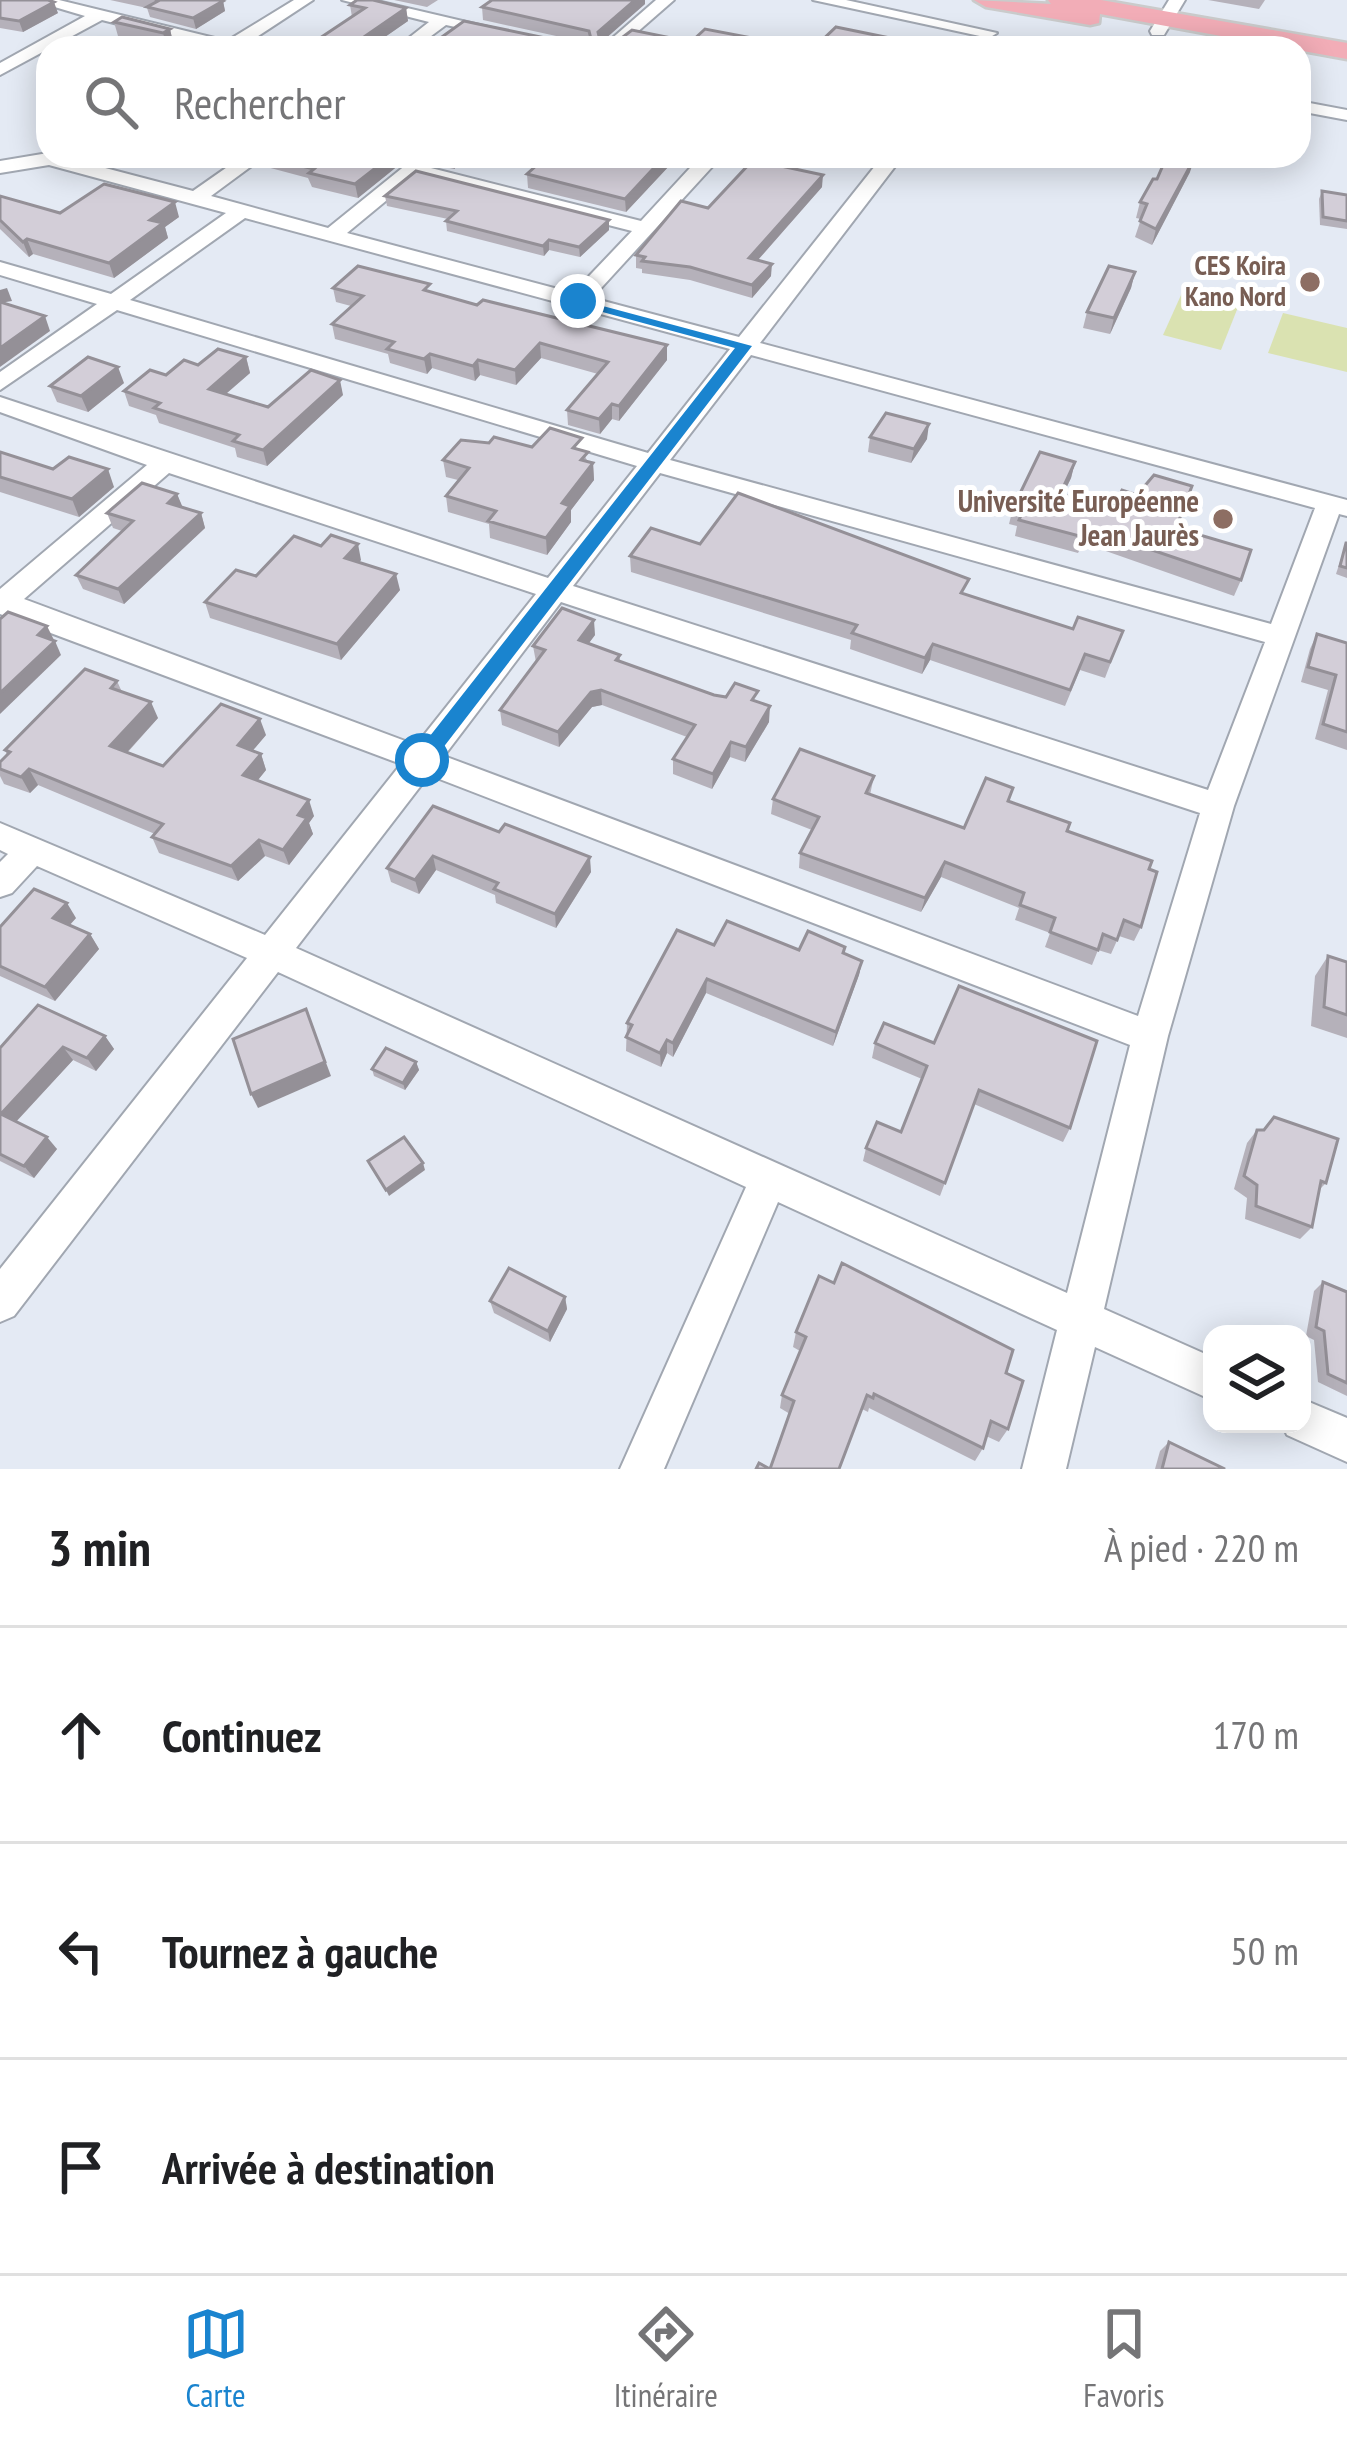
<!DOCTYPE html>
<html lang="fr">
<meta charset="utf-8">
<style>
:root{--surface:#fff;--page:#f6f6f6;--text:#202124;--muted:#757577;--line:#e0e0e0;--accent:#1a84cf}
body{margin:0;font-family:"PT Sans Narrow",sans-serif;background:var(--page);color:var(--text)}
.controls{position:absolute;right:36px;bottom:36px;display:grid;overflow:hidden;border-radius:24px;box-shadow:0 6px 30px #0003}
.controls button{width:108px;height:108px;display:grid;place-items:center;padding:0;border:0;border-bottom:3px solid var(--line);background:var(--surface);color:var(--text);font:60px sans-serif}
.stop{position:absolute;width:36px;height:36px;margin:-27px;border:9px solid #1a84cf;border-radius:50%;background:#fff}
.stop.end{background:#1a84cf;border-color:#fff;box-shadow:0 3px 12px #0008}
.list{margin:0;padding:0;list-style:none}
h2{display:flex;justify-content:space-between;align-items:center;height:156px;margin:0;padding:0 48px;font-size:51px}
h2 small{font-size:39px;font-weight:400;color:var(--muted)}
.list li{display:grid;grid-template-columns:78px 1fr auto;gap:36px;align-items:center;box-sizing:border-box;height:216px;padding:0 48px;border-top:3px solid var(--line)}
.list b{display:block;font-size:45px;white-space:nowrap}
.list em{font-size:39px;font-style:normal;color:var(--muted)}
.icon{flex:none;width:66px;height:66px;fill:none;stroke:currentColor;stroke-width:2;stroke-linecap:round;stroke-linejoin:round}
.map{position:relative;flex:none;width:1347px;height:1469px;overflow:hidden}
.search{position:absolute;background:var(--surface);box-shadow:0 6px 30px #0003;left:36px;right:36px;top:36px;height:132px;display:flex;align-items:center;gap:30px;box-sizing:border-box;padding:0 42px;border-radius:36px;color:var(--muted);font-size:45px}
.sheet{height:804px;background:var(--surface)}
nav{display:flex;justify-content:space-around;align-items:center;box-sizing:border-box;height:168px;border-top:3px solid var(--line);background:var(--surface);font-size:33px;color:var(--muted)}
nav a{display:grid;justify-items:center;gap:6px}
nav .on{color:var(--accent)}
.map>svg:first-child{display:block}
.green{fill:#dae2b1}
.lines{fill:none;stroke-linecap:round;stroke-linejoin:round}
.minor-casing{stroke:#a1a7b1;stroke-width:4}
.primary-casing{stroke:#cacbcb;stroke-width:5}
.minor{fill:#fff;fill-rule:evenodd}
.primary{fill:#f2adb7;fill-rule:evenodd}
.wall{fill:#b5b1ba}
.shaded-wall{fill:#949097}
.building{fill:#d3ced8;stroke:#949097;stroke-width:3}
.route{fill:#1a84cf}
.education-dot{fill:#8d6e63;stroke:#fff;stroke-width:4.5}
.labels{text-anchor:middle;stroke-width:10;stroke-linejoin:round;paint-order:stroke}
.far-education-label{font-size:27px;font-weight:bold;fill:#785e54;stroke:#fff;text-anchor:end}
.education-label{font-size:30px;font-weight:bold;fill:#785e54;stroke:#fff;text-anchor:end}
</style>
<div class="map">
<svg width="1347" height="1469" viewBox="0 0 1347 1469">
<rect width="100%" height="100%" fill="#e4eaf4"/>
<g class="green">
<path d="M1186,284l56,13 -21,53 -58,-15z"/>
<path d="M1283,313l64,15v44l-79,-19z"/>
</g>
<g class="lines">
<g class="minor-casing">
<g id="minor">
<path d="M31,0h28l168,41 67,-41h19l-73,48h-27l-111,-28 -102,55v-12l85,-47z"/>
<path d="M342,0h31l132,31 -8,5 -51,-11 -31,23h-19l33,-26z"/>
<path d="M656,0h18l-55,48h-18z"/>
<path d="M813,0h33l151,33 -8,5z"/>
<path d="M1169,0h16l-21,35h-12l-2,-4z"/>
<path d="M1299,101l48,9v10l-48,-9z"/>
<path d="M48,153l145,38 50,-35h22l-54,40 117,32 89,-72h22l-12,11 214,54 60,-65h21l-130,142 147,39 144,-181h20l-143,187 587,157v16l-8,-2 -105,292 -66,230 -64,273 108,48v43l-117,-53 -29,122h-44l35,-139 -279,-128 -114,267h-44l126,-282 -468,-215 -264,344 -14,6v-53l247,-311 -210,-92 -25,27 -12,4v-35l8,-8 -8,-4v-27l265,112 136,-171 -401,-150v-25l147,-124 -147,-53v-15l548,181 89,-112 -520,-156 -117,80v-18l97,-68 -97,-29v-13l111,32 115,-81 -177,-48 -49,8v-12zM416,176l216,55 -59,62 -226,-60zM245,218l485,131 -82,104 -518,-153zM751,355l564,153 -44,116 -601,-164zM169,473l367,121 -120,151 -392,-146zM660,473l605,169 -57,148 -635,-204zM561,602l639,211 -62,203 -694,-260zM429,775l701,270 -63,248 -771,-345z"/>
<path d="M1302,1399l45,19v44l-60,-27 -5,-11h20z"/>
</g>
</g>
<g class="primary-casing">
<path id="primary" d="M974,0l77,4 -3,-4h53l246,43v16l-247,-45 -1,9 -9,2 -104,-18z"/>
</g>
<use href="#minor" class="minor"/>
<use href="#primary" class="primary"/>
</g>
<g class="wall">
<path d="M0,0l58,13 -35,19 -23,-4z"/>
<path d="M110,0h110l3,1 2,10 -29,18 -46,-12 -3,-9z"/>
<path d="M394,0h44l-11,7z"/>
<path d="M1208,0h57l-6,9z"/>
<path d="M645,4l-41,36 200,8h-364l-1,-9h131l-87,-19 -1,-13z"/>
<path d="M350,5l56,3 2,13 -39,27h-98l37,-2 44,-29z"/>
<path d="M114,22l56,7 3,14 -6,4 -49,-11z"/>
<path d="M261,156h149l-52,42 -46,-11 -4,-9 -45,-12z"/>
<path d="M435,156h34l-15,13 -18,-4z"/>
<path d="M547,156h124l-1,9 -44,47 -98,-24 -1,-14z"/>
<path d="M1190,172l-38,73 -17,-8 6,-18 -5,-1 4,-16 17,-23z"/>
<path d="M822,187l-64,73 13,16 -19,22 -62,-18 -48,-7v-4l-6,-1v-13l72,-47z"/>
<path d="M1322,191l25,4v34l-27,-4 -1,-26z"/>
<path d="M0,196l60,17 119,4 -14,10 3,11 -54,40 -81,-24 -4,3 -29,-28z"/>
<path d="M385,196l224,34 -29,27 -31,-7 -5,6 -97,-25 -1,-10 2,-2 -61,-13z"/>
<path d="M1135,272l-4,16 -21,46 -27,-6 4,-16z"/>
<path d="M333,288l98,3 236,69 -48,61 -7,-2 -12,15 -32,-9 -1,-15 31,-36 -57,-16 -25,27 -36,-10 -5,6 -43,-13 -5,6 -37,-11 -2,-9 -53,-15 -3,-15 19,-18 -15,-4z"/>
<path d="M246,357l4,16 -24,21 42,13 75,-12 -76,71 -30,-9 -2,-9 -76,-25 -3,-8 -27,-9 -5,-15 74,-26z"/>
<path d="M124,383l-36,29 -31,-10 -7,-16z"/>
<path d="M870,437l57,2 -16,24 -43,-11z"/>
<path d="M532,447l50,4 6,11 5,1 1,17 -23,30v12l-24,33 -57,-17 -1,-14 -41,-12 -2,-16 12,-16 -12,-3 -3,-17z"/>
<path d="M0,452l114,35 -35,30 -79,-25z"/>
<path d="M1075,462l-4,16 -8,17 114,33 64,52 -7,16 -151,-53 -5,10 -63,-17 2,-10 -8,-2 4,-16z"/>
<path d="M177,494l5,13 19,6 4,15 -81,76 -41,-15 -7,-14 46,-44 -9,-3 -6,-15z"/>
<path d="M1346,543h1v35l-11,-4z"/>
<path d="M700,544l266,51 107,34 50,2 -18,47 -25,-8 -15,36 -135,-46 -8,14 -72,-25 1,-9 -220,-68 -1,-16z"/>
<path d="M361,560l-2,2 41,28 -59,70 -131,-42 -5,-16 51,-26z"/>
<path d="M1317,634l30,9v107l-32,-11 13,-49 -27,-8 9,-33z"/>
<path d="M595,635l-7,9 32,11v7l94,33 43,7 12,20 -24,40 -15,-5 -18,32 -39,-15v-15l14,-22 -85,-32 -10,2 -33,40 -57,-22 -2,-15 36,-48 -3,-16z"/>
<path d="M117,681l5,11 36,26 -31,35 36,13 103,-31 -14,16 9,3 5,16 -8,10 56,36 -5,7 4,11 -24,31 -24,-9 -27,25 -79,-28 -7,-16 3,-3 -117,-49 -8,8 -26,-9 -4,-8v-14l7,-7 -2,-5z"/>
<path d="M874,776l-4,19 94,33 45,-27 140,68 -8,58 -7,14 -15,-5 -8,18 -13,-4 -6,15 -47,-18 5,-14 -35,-13 4,-12 -78,-31 -20,35 -122,-44 1,-15 12,-23 -41,-16 2,-15z"/>
<path d="M433,806l158,66 -35,56 -60,-25 -1,-8 -59,-25 -17,24 -28,-12 -4,-14z"/>
<path d="M76,918l-6,7 20,9 9,15 -44,52 -55,-25v-49z"/>
<path d="M714,945l130,9 18,7 -3,14 -26,71 -127,-53 -33,64 -6,-4 -6,14 -35,-16 1,-28z"/>
<path d="M1328,956l19,6v76l-36,-12 4,-50z"/>
<path d="M105,1036l9,13 -18,22 -23,-11 -57,62 41,27 -23,29 -34,-17v-113z"/>
<path d="M875,1043l195,85 -7,14 -89,-38 -34,92 -77,-35 3,-13 35,-16 21,-53 -50,-21z"/>
<path d="M416,1062l3,8 -14,20 -31,-14 -2,-7z"/>
<path d="M1257,1130l69,53 -8,8 -6,36 -12,12 -55,-20 2,-21 -13,-9 13,-46z"/>
<path d="M1323,1282l24,10v104l-29,-14 -4,-42 -8,-4 8,-45z"/>
<path d="M565,1297l2,12 -17,33 -56,-29 -4,-12z"/>
<path d="M796,1332l210,41 2,56 -9,13 -13,-6 -3,12 -8,13 -106,-53 -1,4 -6,-3 -23,60h-83h14l20,-55 -10,-6 2,-13 18,-44 -7,-4z"/>
<path d="M1169,1442l56,27h-70l5,-18z"/>
</g>
<g class="shaded-wall">
<path d="M635,0h10v4l-47,41v-13z"/>
<path d="M223,1l2,10 -29,18 -3,-11z"/>
<path d="M54,2l4,11 -35,19 -4,-11z"/>
<path d="M406,8l2,13 -39,27h-21z"/>
<path d="M170,29l3,14 -6,4 -4,-14z"/>
<path d="M391,156h19l-52,42 -3,-14z"/>
<path d="M452,156h17l-15,13z"/>
<path d="M663,156h8l-1,9 -44,47 -1,-13z"/>
<path d="M1195,157l-5,15 -38,73 4,-16z"/>
<path d="M823,175l-1,12 -73,83v-12z"/>
<path d="M175,202l4,15 -14,10 3,11 -54,40 -5,-15 41,-43z"/>
<path d="M609,220v10l-29,27 -1,-10z"/>
<path d="M27,239l6,15 -4,3 -6,-15z"/>
<path d="M549,240v10l-5,6 -1,-10z"/>
<path d="M772,264l-1,12 -19,22v-13z"/>
<path d="M1135,272l-4,16 -21,46 4,-16z"/>
<path d="M7,288l5,13 -12,2v-13z"/>
<path d="M45,316l5,15 -50,36v-19z"/>
<path d="M540,343l1,15 -25,27 -1,-15z"/>
<path d="M667,345v15l-48,61v-15z"/>
<path d="M430,354l2,14 -5,6 -3,-15z"/>
<path d="M246,357l4,16 -36,31 -5,-15z"/>
<path d="M478,360l2,15 -5,6 -2,-15z"/>
<path d="M118,367l6,16 -36,29 -7,-16z"/>
<path d="M340,380l3,15 -76,71 -4,-16z"/>
<path d="M612,404v15l-12,15 -1,-15z"/>
<path d="M929,424l-2,15 -16,24 3,-14z"/>
<path d="M1075,462l-4,16 -15,31 4,-15z"/>
<path d="M593,463l1,17 -23,30v12l-24,33 -1,-17 16,-35z"/>
<path d="M108,469l6,18 -35,30 -7,-18z"/>
<path d="M177,494l6,14 -15,-5z"/>
<path d="M201,513l4,15 -81,76 -6,-15z"/>
<path d="M358,544l3,16 -12,14 -4,-16z"/>
<path d="M396,574l4,16 -59,70 -4,-16z"/>
<path d="M594,620l1,15 -15,20 -1,-15z"/>
<path d="M47,626l7,14 -16,-5z"/>
<path d="M55,641l6,14 -61,59v-21z"/>
<path d="M933,644l-3,16 -8,14 3,-16z"/>
<path d="M601,690l1,15 -10,2 -33,40 -1,-15 33,-40z"/>
<path d="M151,702l7,16 -40,44 -8,-16z"/>
<path d="M770,706l-1,16 -24,40 1,-15z"/>
<path d="M260,719l6,16 -22,26 -6,-16z"/>
<path d="M731,742l-1,15 -18,32 1,-15z"/>
<path d="M261,754l5,16 -17,21 -6,-16z"/>
<path d="M29,769l9,16 -8,8 -9,-16z"/>
<path d="M309,800l5,16 -5,7 4,11 -24,31 -6,-15 15,-35z"/>
<path d="M259,840l6,16 -27,25 -7,-15z"/>
<path d="M433,856l3,14 -17,24 -4,-14z"/>
<path d="M590,857l1,15 -35,56 -1,-14z"/>
<path d="M945,862l-4,15 -20,35 4,-14z"/>
<path d="M67,903l9,15 -14,15 -9,-15z"/>
<path d="M90,934l9,15 -44,52 -10,-14z"/>
<path d="M862,961l-3,14 -26,71 3,-14z"/>
<path d="M707,979l-1,14 -33,64v-14z"/>
<path d="M306,1009l25,67 -73,32 -7,-14z"/>
<path d="M105,1036l9,13 -18,22 -9,-13z"/>
<path d="M667,1040v13l-6,14 -1,-14z"/>
<path d="M63,1047l10,13 -62,67 -10,-13z"/>
<path d="M416,1062l3,8 -14,20 -2,-7z"/>
<path d="M47,1137l10,12 -23,29 -10,-12z"/>
<path d="M423,1163l2,7 -36,26 -3,-6z"/>
<path d="M565,1297l2,12 -17,33 -2,-11z"/>
</g>
<g class="building">
<path d="M0,0h48l6,2 -35,19 -19,-3z"/>
<path d="M155,0h65l3,1 -30,17 -46,-11 11,-6z"/>
<path d="M357,0h16l33,8 -58,40h-77l12,-8 25,6 57,-38 -15,-3z"/>
<path d="M492,0h143l-37,32 2,8h19l13,-10 59,12 14,-13 99,19h-333l2,-1 -34,-8 25,-18 91,19 36,-1 -2,-8 -107,-24z"/>
<path d="M122,17l48,12 -7,4 -49,-11z"/>
<path d="M836,27l93,19 -2,2h-113z"/>
<path d="M273,156h118l-36,28 -46,-11 5,-4 -8,-2 3,-2z"/>
<path d="M547,156h118l-40,43 -98,-25z"/>
<path d="M1167,156l28,1 -39,72 -16,-8 7,-17 -7,-2 13,-23h4z"/>
<path d="M753,160l70,15 -74,83 23,6 -20,21 -62,-18 -48,-6 3,-4 -9,-2 45,-54 27,7z"/>
<path d="M416,171l193,49 -30,27 -30,-7 -6,6 -97,-25 11,-10 -72,-15z"/>
<path d="M104,184l71,18 -25,18 13,3 -54,40 -82,-24 -4,3 -23,-22v-24l60,17z"/>
<path d="M1322,191l25,4v26l-24,-4z"/>
<path d="M358,266l72,18 -6,6 53,15 6,-5 184,45 -48,61 -7,-2 -13,15 -32,-9 41,-48 -68,-19 -25,27 -37,-10 -5,6 -43,-12 -6,5 -37,-10 7,-7 -62,-18 31,-28 -30,-8z"/>
<path d="M1109,266l26,6 -21,46 -27,-6z"/>
<path d="M0,302l45,14 -45,32z"/>
<path d="M218,349l28,8 -37,32 59,18 43,-37 29,10 -77,70 -30,-9 6,-6 -85,-27 6,-5 -36,-12 26,-21 16,5 18,-15 14,5z"/>
<path d="M88,357l30,10 -37,29 -31,-10z"/>
<path d="M886,413l43,11 -15,25 -44,-12z"/>
<path d="M550,428l32,10 -9,10 15,4 -7,8 12,3 -31,40 8,3 -24,32 -58,-17 8,-10 -50,-15 23,-28 -26,-8 18,-20 28,3 5,-6 38,10z"/>
<path d="M0,452l53,17 16,-12 39,12 -36,30 -72,-22z"/>
<path d="M1040,452l35,10 -15,32 53,15 9,-19 15,5 17,-20 38,11 -16,42 75,22 -10,30 -154,-52 -4,9 -64,-17 4,-9 -10,-3z"/>
<path d="M142,483l35,11 -9,9 33,10 -83,76 -42,-14 57,-54 -26,-8z"/>
<path d="M738,493l231,86 -8,14 112,36 5,-12 45,14 -13,31 -25,-8 -15,36 -137,-46 -8,14 -73,-25 5,-8 -227,-69 21,-28 49,16z"/>
<path d="M331,535l27,9 -13,14 51,16 -59,70 -132,-42 31,-32 20,6 38,-40 27,10z"/>
<path d="M1346,543h1v25l-7,-2z"/>
<path d="M562,608l32,12 -15,20 41,15 -4,5 98,35 12,2 9,-14 23,8 -6,9 18,6 -24,41 -15,-5 -18,32 -40,-15 22,-34 -94,-35 -10,2 -33,40 -58,-22 45,-60 -12,-4z"/>
<path d="M8,612l39,14 -9,9 17,6 -55,52v-74z"/>
<path d="M1317,634l30,9v89l-24,-8 13,-49 -28,-8z"/>
<path d="M85,669l32,12 -6,7 40,14 -41,44 53,20 58,-62 39,15 -22,26 23,9 -18,21 66,25 -11,15 9,3 -24,32 -24,-10 -28,26 -79,-29 11,-13 -134,-55 -8,8 -21,-8v-7l10,-10 -5,-2z"/>
<path d="M800,749l74,27 -8,17 98,35 22,-50 27,10 -5,13 62,22 -3,8 85,30 -3,8 8,3 -16,55 -17,-7 -7,20 -14,-6 -5,16 -48,-18 5,-14 -35,-13 4,-12 -79,-31 -20,36 -125,-45 19,-36 -46,-18z"/>
<path d="M433,806l66,26 6,-8 85,33 -35,57 -61,-25 4,-6 -65,-27 -18,24 -28,-12z"/>
<path d="M34,889l33,14 -14,15 37,16 -45,53 -45,-21v-39z"/>
<path d="M727,921l72,29 9,-19 37,16 -2,6 19,8 -26,71 -129,-53 -34,64 -6,-3 -7,13 -34,-16 6,-12 -5,-2 50,-93 37,15z"/>
<path d="M1328,956l19,6v53l-23,-8z"/>
<path d="M959,986l138,55 -27,87 -91,-38 -34,93 -79,-35 11,-26 24,10 26,-66 -52,-23 9,-20 50,20z"/>
<path d="M38,1005l67,31 -18,22 -24,-11 -62,67 46,23 -23,29 -24,-12v-106z"/>
<path d="M306,1009l19,53 -74,32 -18,-55z"/>
<path d="M386,1048l30,14 -13,21 -31,-14z"/>
<path d="M1274,1117l64,22 -12,44 -5,-2 -9,46 -56,-21 1,-21 -13,-9 13,-46h7z"/>
<path d="M404,1137l19,26 -37,27 -18,-29z"/>
<path d="M842,1263l171,87 -7,23 17,8 -15,48 -17,-8 -8,27 -109,-54 -1,4 -6,-3 -28,74h-83l3,-6 11,6 24,-68 -12,-6 24,-58 -10,-5 23,-56 15,7z"/>
<path d="M509,1268l56,29 -17,34 -58,-30z"/>
<path d="M1323,1282l24,10v91l-19,-9 -4,-43 -8,-4z"/>
<path d="M1169,1442l56,27h-63z"/>
</g>
<path class="route" d="M573,298l179,48 -323,420h-14v-11l320,-407 -162,-44z"/>
<g class="education-dot">
<circle cx="1310" cy="282" r="12"/>
<circle cx="1223" cy="519" r="12"/>
</g>
<g class="labels">
<g class="far-education-label">
<text x="1286" y="275">CES Koira<tspan x="1286" dy="31">Kano Nord</tspan></text>
</g>
<g class="education-label">
<text x="1199" y="512">Université Européenne<tspan x="1199" dy="34">Jean Jaurès</tspan></text>
</g>
</g>
</svg>
<div class="controls">
<button><svg class="icon" aria-label="layers" viewBox="0 0 24 24"><path d="M12 4l9 5-9 5-9-5zM3 14l9 5 9-5"/></svg></button>
</div>
<div class="stop" style="left:422px;top:760px"></div>
<div class="stop end" style="left:578px;top:301px"></div>
<div class="search"><svg class="icon" aria-label="search" viewBox="0 0 24 24"><circle cx="10" cy="10" r="6"/><path d="M15 15l6 6"/></svg>Rechercher</div>
</div>
<section class="sheet">
<h2>3 min<small>À pied · 220 m</small></h2>
<ul class="list">
<li><svg class="icon" aria-label="ahead" viewBox="0 0 24 24"><path d="M12 20V5M6 11l6-6 6 6"/></svg><div><b>Continuez</b></div><em>170 m</em></li>
<li><svg class="icon" aria-label="left" viewBox="0 0 24 24"><path d="M17 20v-9H6M10 6l-5 5 5 5"/></svg><div><b>Tournez à gauche</b></div><em>50 m</em></li>
<li><svg class="icon" aria-label="arrive" viewBox="0 0 24 24"><path d="M6 21V4h12l-3 4 3 4H6"/></svg><div><b>Arrivée à destination</b></div></li>
</ul>
</section>
<nav>
<a class="on"><svg class="icon" aria-label="map" viewBox="0 0 24 24"><path d="M3 6l6-2 6 2 6-2v14l-6 2-6-2-6 2zM9 4v14M15 6v14"/></svg>Carte</a>
<a><svg class="icon" aria-label="directions" viewBox="0 0 24 24"><path d="M12 3l9 9-9 9-9-9zM9 14v-3h6M13 9l2 2-2 2"/></svg>Itinéraire</a>
<a><svg class="icon" aria-label="saved" viewBox="0 0 24 24"><path d="M7 4h10v16l-5-4-5 4z"/></svg>Favoris</a>
</nav>
